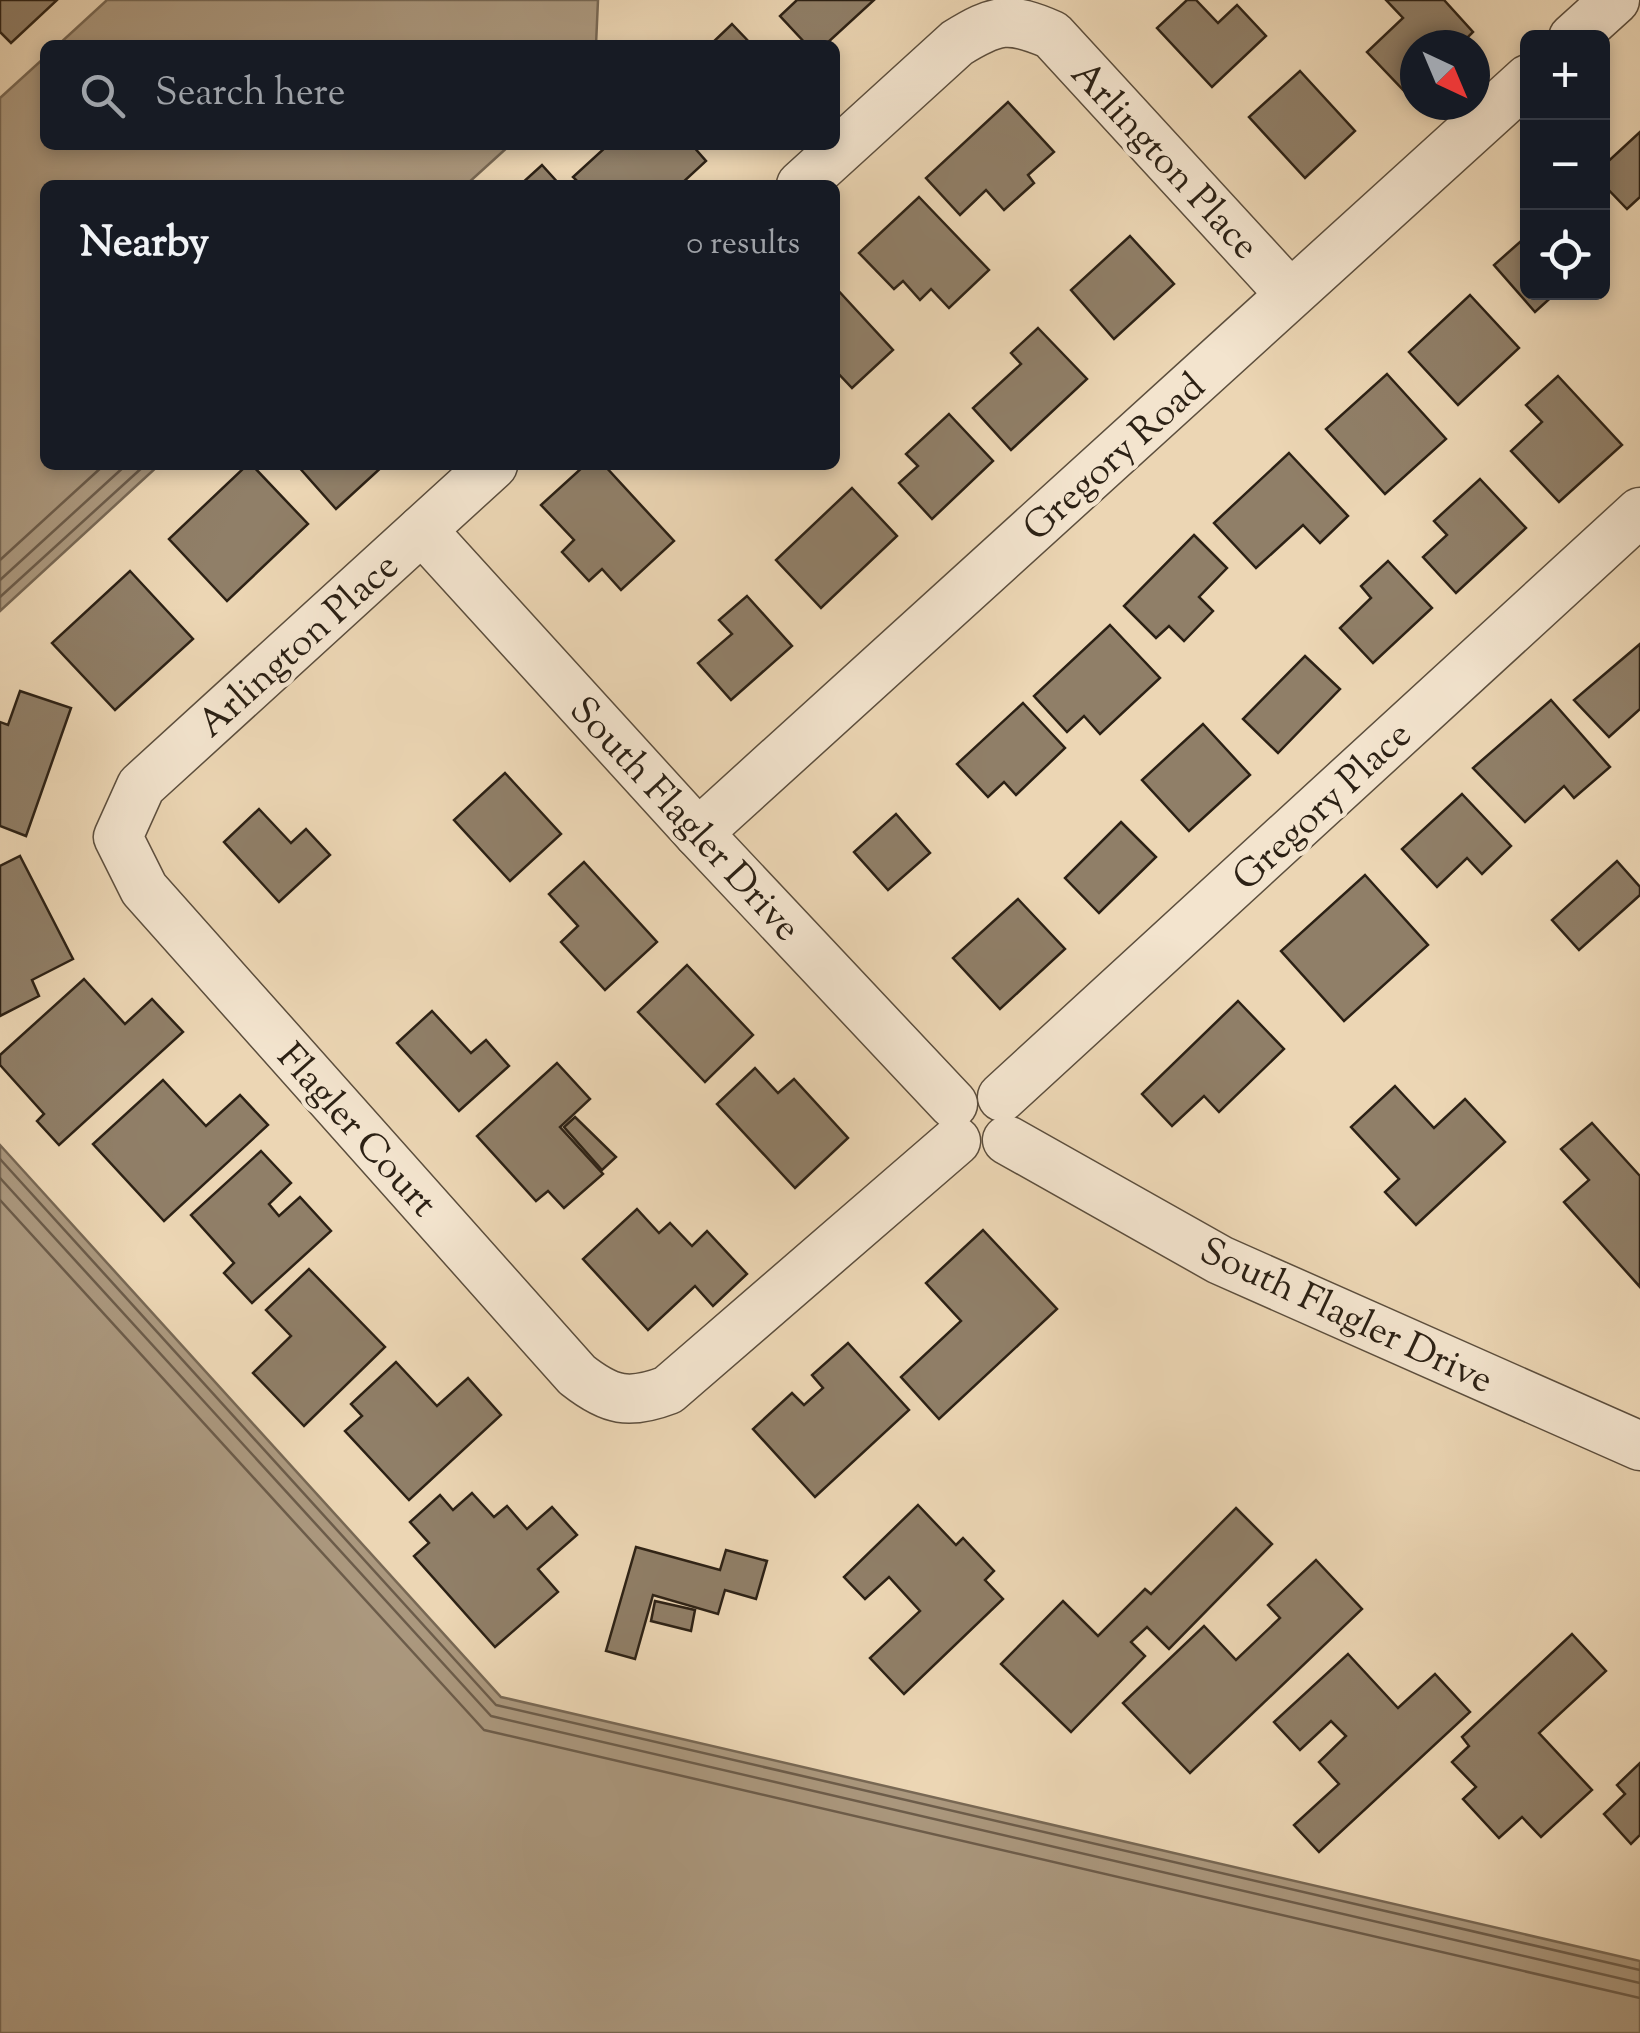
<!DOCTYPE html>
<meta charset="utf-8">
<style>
:root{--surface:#171b24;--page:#20242c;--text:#f1f3f6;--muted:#9ea1a6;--line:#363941}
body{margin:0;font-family:"Sorts Mill Goudy",serif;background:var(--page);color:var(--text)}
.controls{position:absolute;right:30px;top:30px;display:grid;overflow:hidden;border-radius:15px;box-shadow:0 5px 15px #0003}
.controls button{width:90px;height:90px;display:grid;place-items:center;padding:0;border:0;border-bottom:2px solid var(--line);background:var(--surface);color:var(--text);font:50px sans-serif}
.compass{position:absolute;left:1400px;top:30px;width:90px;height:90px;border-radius:50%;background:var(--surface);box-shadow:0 5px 15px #0003;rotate:136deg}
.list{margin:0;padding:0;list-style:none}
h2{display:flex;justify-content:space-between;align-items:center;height:130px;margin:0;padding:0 40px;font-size:42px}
h2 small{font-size:32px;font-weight:400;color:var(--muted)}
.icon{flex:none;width:55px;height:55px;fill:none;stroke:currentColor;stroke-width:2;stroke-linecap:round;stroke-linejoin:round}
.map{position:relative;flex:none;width:1640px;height:2033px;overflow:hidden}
.search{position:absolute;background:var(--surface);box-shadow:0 5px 15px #0003;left:40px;top:40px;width:800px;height:110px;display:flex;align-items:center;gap:25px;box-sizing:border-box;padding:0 35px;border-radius:15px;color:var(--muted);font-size:38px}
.panel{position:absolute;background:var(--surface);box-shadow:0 5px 15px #0003;left:40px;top:180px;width:800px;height:290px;border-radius:15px}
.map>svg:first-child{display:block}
.water{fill:#ab987e;stroke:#786854;stroke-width:2.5}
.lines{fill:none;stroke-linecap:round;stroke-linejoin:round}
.shore{stroke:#6c5c4a;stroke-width:2.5}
.building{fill:#907f68;stroke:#2c2115;stroke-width:2.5}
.minor-casing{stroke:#5c4e3d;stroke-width:51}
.minor{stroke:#f3e4ce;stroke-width:48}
.labels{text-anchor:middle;stroke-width:9;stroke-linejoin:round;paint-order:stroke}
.street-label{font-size:38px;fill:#2c2115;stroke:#f3e4ce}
</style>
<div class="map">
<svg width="1640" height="2033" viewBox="0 0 1640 2033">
<rect width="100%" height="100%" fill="#ecd6b4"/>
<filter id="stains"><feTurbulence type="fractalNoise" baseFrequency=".002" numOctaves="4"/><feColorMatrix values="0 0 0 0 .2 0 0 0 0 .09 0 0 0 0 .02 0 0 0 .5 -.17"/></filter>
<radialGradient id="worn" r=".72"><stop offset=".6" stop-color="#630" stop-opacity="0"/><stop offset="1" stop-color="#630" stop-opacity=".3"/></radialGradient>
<g class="water">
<path d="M107,0h491l-2,45h-538z"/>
<path d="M45,57v88h465l-44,40h-421v280h114l-159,146v-513z"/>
<path d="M0,1145l501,552 1139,264v72h-1640z"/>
</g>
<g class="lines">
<g class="shore">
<path d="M0,560l104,-95"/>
<path d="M0,580l126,-115"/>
<path d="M0,597l145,-132"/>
<path d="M0,1159l496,546 1144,265"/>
<path d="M0,1178l491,538 1149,267"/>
<path d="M0,1200l484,530 1156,268"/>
</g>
</g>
<g class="building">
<path d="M0,0h57l-46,43 -11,-11z"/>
<path d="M797,0h77l-49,45h-18l-27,-29z"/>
<path d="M1187,0h9l22,23 19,-18 29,31 -54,51 -55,-59z"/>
<path d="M1386,0h58l29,32 -13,13h-45v42l-8,7 -40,-42 36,-34z"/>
<path d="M732,24l20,21h-42z"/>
<path d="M1300,71l55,60 -50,47 -56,-61z"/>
<path d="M1008,102l46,50 -26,23 6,8 -30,27 -18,-20 -26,25 -34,-37z"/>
<path d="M1640,132v65l-13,12 -25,-26v-16z"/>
<path d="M608,145h84l14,16 -26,24h-99l-8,-8z"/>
<path d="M542,165l18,20h-40z"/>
<path d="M919,197l70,73 -40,38 -18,-19 -11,11 -17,-19 -9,8 -35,-36z"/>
<path d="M1528,235v57h29l-22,20 -41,-47z"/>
<path d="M1130,236l44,48 -60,55 -43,-49z"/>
<path d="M835,287l58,63 -41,38 -17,-18z"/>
<path d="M1470,295l49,53 -61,57 -49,-53z"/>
<path d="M1038,328l49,51 -76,71 -38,-42 48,-44 -10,-11z"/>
<path d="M1387,374l59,65 -61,55 -59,-65z"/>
<path d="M1558,376l64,69 -63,57 -48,-51 31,-29 -16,-17z"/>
<path d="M949,414l44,47 -61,58 -33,-36 19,-17 -12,-12z"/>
<path d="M1289,453l59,63 -28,27 -17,-18 -47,43 -42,-45z"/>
<path d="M247,465h5l56,59 -81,77 -58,-62z"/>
<path d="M297,465h87l-48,44z"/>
<path d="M585,465h19l70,76 -53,49 -19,-21 -13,12 -27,-29 12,-12 -33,-35z"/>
<path d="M1480,479l46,49 -70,65 -33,-36 24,-22 -13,-14z"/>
<path d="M852,488l45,48 -76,72 -45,-48z"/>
<path d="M1194,535l33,33 -28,29 14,14 -29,30 -15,-15 -13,12 -32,-32z"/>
<path d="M1388,561l44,47 -59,55 -33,-35 31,-30 -10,-12z"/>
<path d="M130,571l63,68 -78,71 -63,-67z"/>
<path d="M747,596l45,50 -61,54 -33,-37 34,-29 -13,-14z"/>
<path d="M1110,625l50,53 -60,56 -16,-18 -17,16 -33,-36z"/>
<path d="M1640,644v65l-31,28 -35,-37z"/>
<path d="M1305,656l35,33 -62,64 -35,-34z"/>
<path d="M20,691l51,17 -45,128 -26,-10v-104l8,3z"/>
<path d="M1551,700l59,67 -36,31 -10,-12 -39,36 -52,-54z"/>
<path d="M1023,703l42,45 -49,47 -12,-13 -16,15 -31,-33z"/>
<path d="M1203,724l47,51 -61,56 -47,-51z"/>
<path d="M505,773l56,61 -51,47 -56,-61z"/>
<path d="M1462,794l49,52 -29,28 -15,-16 -30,29 -35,-38z"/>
<path d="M259,809l32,34 15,-14 24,26 -51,47 -55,-60z"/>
<path d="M896,814l34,39 -42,37 -34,-38z"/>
<path d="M1121,822l35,35 -57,56 -34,-35z"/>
<path d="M20,856l53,103 -41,21 7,16 -39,20v-150z"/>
<path d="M1617,861l23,26v8l-61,55 -27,-30z"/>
<path d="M584,862l73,80 -52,48 -44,-48 17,-16 -29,-32z"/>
<path d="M1365,875l63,70 -84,76 -63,-70z"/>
<path d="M1018,899l47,50 -65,60 -47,-51z"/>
<path d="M687,965l66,70 -48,47 -67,-70z"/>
<path d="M84,979l41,45 27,-25 31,33 -124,113 -22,-24 7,-7 -44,-49v-10z"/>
<path d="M1238,1001l46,48 -65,63 -15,-16 -32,30 -30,-32z"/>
<path d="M432,1011l39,42 15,-13 23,26 -50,45 -62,-68z"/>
<path d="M557,1063l33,36 -30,28 43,47 -39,34 -16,-17 -12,10 -59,-65z"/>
<path d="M755,1068l23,25 16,-14 54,59 -53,50 -78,-84z"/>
<path d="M163,1080l43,46 34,-31 28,30 -104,96 -71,-77z"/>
<path d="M1395,1086l39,42 31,-29 40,43 -89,83 -31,-33 14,-13 -48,-52z"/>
<path d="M575,1117l41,40 -14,13 -38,-43z"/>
<path d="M1592,1123l48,53v111l-76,-85 25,-22 -28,-31z"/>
<path d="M261,1151l30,32 -22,21 10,12 21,-19 31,34 -79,72 -28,-30 10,-10 -43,-48z"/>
<path d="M637,1209l22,24 11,-10 22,23 15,-15 40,43 -34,32 -18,-20 -47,44 -65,-71z"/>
<path d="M983,1230l74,79 -118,110 -38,-42 60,-56 -35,-38z"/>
<path d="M309,1269l76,78 -81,79 -51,-53 38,-37 -25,-26z"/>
<path d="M848,1343l61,67 -94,87 -62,-68 39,-36 12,12 19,-17 -11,-13z"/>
<path d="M396,1362l41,44 31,-28 33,37 -92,85 -64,-69 17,-15 -11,-12z"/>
<path d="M472,1493l22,24 13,-11 20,23 25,-22 25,28 -39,34 20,23 -63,55 -81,-91 15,-13 -19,-21 30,-27 13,15z"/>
<path d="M918,1505l38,40 7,-7 31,33 -9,9 18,19 -99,95 -34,-36 50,-47 -31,-34 -24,22 -21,-22z"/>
<path d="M1236,1508l36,36 -103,105 -22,-22 -16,15 14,14 -74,76 -70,-68 62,-63 35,35 47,-47 6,5z"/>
<path d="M636,1547l84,23 6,-20 41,11 -11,38 -31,-9 -7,24 -65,-19 -18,64 -29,-8z"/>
<path d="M1316,1560l46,49 -172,164 -67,-70 81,-77 32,34 44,-42 -12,-13z"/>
<path d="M655,1601l40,9 -4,21 -40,-10z"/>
<path d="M1572,1634l34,37 -67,62 53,57 -51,47 -19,-20 -23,21 -36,-39 13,-12 -24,-25 17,-16 -7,-9z"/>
<path d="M1348,1654l50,54 37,-34 35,38 -151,140 -25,-27 45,-41 -20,-22 27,-26 -15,-15 -31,29 -26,-28z"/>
<path d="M1640,1763v72l-9,9 -27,-30 21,-20 -8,-9z"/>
</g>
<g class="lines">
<g class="minor-casing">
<g id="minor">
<path d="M1573,38l42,-38"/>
<path d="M801,185l156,-142c39,-24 52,-27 95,-8l238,259"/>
<path d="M493,465l-352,321 -23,51 26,52 433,486c33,26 52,30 91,15l288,-249"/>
<path d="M422,530l276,303 255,271"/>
<path d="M698,833l830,-754"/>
<path d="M1002,1097l638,-585"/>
<path d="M1007,1140l213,120 420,186"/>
</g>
</g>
<use href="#minor" class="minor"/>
</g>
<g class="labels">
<g class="street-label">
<text transform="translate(1166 159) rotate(47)" y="13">Arlington Place</text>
<text transform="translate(1113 456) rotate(-42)" y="13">Gregory Road</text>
<text transform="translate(297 644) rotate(-42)" y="13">Arlington Place</text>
<text transform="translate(1321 805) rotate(-43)" y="13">Gregory Place</text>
<text transform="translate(686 818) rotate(47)" y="13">South Flagler Drive</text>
<text transform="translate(358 1129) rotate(48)" y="13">Flagler Court</text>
<text transform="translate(1347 1314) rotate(25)" y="13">South Flagler Drive</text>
</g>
</g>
<rect width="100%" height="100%" filter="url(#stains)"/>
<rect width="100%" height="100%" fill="url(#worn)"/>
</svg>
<div class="controls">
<button>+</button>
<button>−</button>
<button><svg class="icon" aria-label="locate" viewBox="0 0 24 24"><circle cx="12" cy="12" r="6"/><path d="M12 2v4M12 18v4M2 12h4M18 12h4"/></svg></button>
</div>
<svg class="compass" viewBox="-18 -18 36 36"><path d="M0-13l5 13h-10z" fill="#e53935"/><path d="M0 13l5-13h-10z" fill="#9ea1a6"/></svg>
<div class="search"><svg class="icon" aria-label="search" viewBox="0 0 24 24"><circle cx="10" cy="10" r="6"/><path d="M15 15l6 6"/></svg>Search here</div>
<section class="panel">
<h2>Nearby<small>0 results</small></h2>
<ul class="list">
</ul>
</section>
</div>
